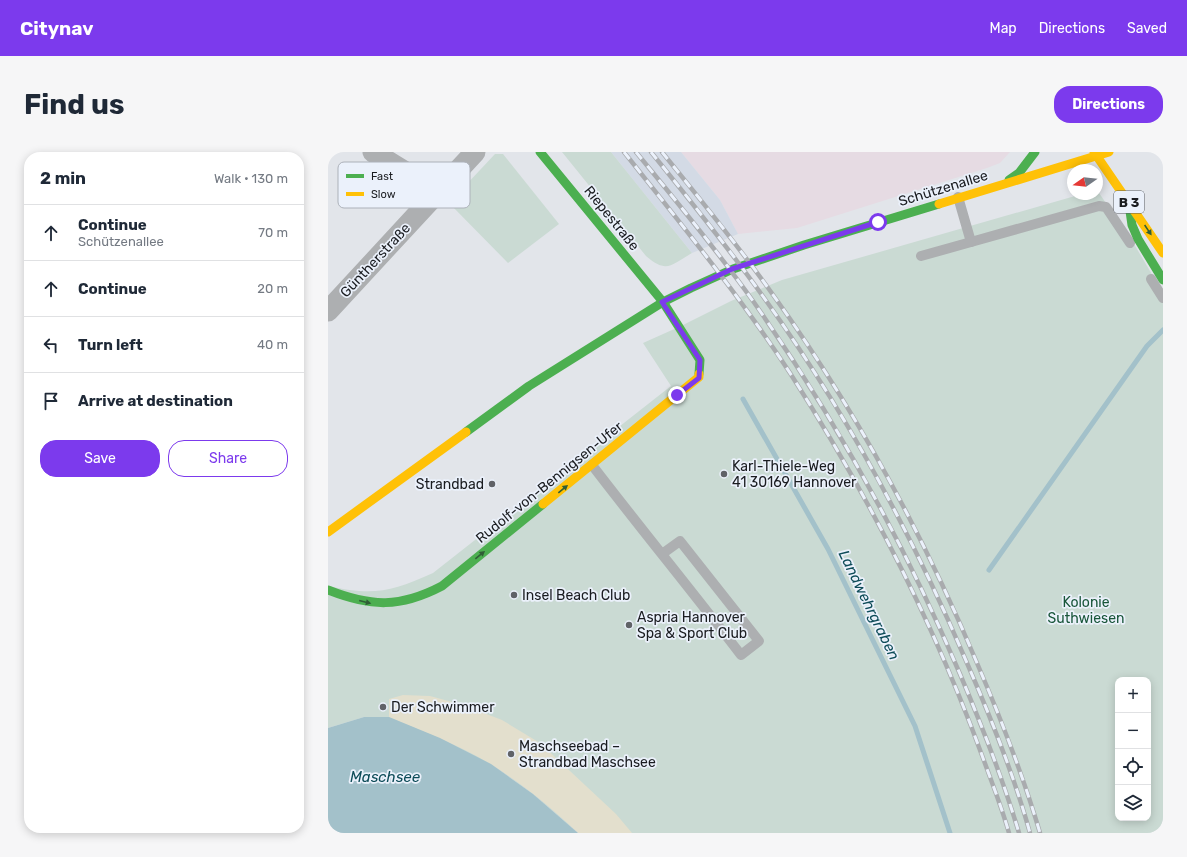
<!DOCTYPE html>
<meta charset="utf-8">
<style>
:root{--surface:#fff;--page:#f6f6f7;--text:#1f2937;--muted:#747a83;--line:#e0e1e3;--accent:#7c3aed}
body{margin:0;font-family:Rubik,sans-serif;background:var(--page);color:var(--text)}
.controls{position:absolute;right:12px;bottom:12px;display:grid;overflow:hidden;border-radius:8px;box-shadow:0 2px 10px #0003}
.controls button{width:36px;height:36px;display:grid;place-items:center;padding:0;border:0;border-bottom:1px solid var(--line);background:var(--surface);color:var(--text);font:20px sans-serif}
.compass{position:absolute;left:739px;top:12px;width:36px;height:36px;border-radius:50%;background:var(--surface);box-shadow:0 2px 10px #0003;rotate:256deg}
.stop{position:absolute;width:12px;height:12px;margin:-9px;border:3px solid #7c3aed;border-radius:50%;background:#fff}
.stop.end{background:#7c3aed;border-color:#fff;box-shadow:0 1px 4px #0008}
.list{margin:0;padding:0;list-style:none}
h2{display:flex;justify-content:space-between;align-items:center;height:52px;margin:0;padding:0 16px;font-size:17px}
h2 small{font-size:13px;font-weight:400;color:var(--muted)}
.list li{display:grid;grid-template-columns:26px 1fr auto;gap:12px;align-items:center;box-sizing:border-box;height:56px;padding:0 16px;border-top:1px solid var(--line)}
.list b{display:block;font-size:15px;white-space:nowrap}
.list p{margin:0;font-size:13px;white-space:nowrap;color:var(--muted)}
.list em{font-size:13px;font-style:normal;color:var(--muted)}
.actions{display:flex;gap:8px;padding:12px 16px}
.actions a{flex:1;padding:9px 0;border:1px solid var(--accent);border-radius:16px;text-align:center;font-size:14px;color:var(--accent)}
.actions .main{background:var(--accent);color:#fff}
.icon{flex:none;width:22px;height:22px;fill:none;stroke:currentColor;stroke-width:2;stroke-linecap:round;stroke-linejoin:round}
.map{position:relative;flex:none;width:835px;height:681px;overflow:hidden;border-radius:16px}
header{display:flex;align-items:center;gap:24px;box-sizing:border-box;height:56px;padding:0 20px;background:var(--accent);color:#fff}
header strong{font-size:19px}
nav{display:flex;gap:22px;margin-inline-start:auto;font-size:14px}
.intro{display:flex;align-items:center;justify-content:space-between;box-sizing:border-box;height:96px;padding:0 24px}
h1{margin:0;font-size:28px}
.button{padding:10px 18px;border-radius:16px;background:var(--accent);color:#fff;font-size:14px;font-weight:700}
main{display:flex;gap:24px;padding:0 24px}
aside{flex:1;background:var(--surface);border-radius:16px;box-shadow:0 2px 10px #0003}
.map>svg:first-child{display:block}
.commercial{fill:#e6dbe3}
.built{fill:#d3dae5}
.green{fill:#cadad3;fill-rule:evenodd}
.sand{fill:#e3dfcd}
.water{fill:#a3c1ca}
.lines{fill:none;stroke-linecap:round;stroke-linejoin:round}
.stream{stroke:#a3c1ca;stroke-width:5}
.lane{stroke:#adafb1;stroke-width:10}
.street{stroke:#adafb1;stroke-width:21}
.fast{stroke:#4caf50;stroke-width:9}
.slow{stroke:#ffc107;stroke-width:9}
.rail-casing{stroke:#a9abae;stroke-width:4.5}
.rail{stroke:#ebf1fb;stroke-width:3;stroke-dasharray:9;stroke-linecap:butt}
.slow-bridge{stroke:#ffc107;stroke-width:9}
.oneway{fill:#305e36}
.route{stroke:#7c3aed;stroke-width:5}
.poi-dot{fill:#606267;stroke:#ebf1fb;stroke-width:1.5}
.labels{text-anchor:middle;stroke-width:3.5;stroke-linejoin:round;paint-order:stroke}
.shield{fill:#ebf1fb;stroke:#595c62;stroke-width:1}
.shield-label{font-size:13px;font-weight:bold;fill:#1a1c20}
.street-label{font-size:14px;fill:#1a1c20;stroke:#ebf1fb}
.poi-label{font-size:14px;fill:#1a1c20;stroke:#ebf1fb;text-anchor:start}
.park-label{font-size:14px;fill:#19563a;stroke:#ebf1fb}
.water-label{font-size:15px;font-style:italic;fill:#0e4c58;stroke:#ebf1fb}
.key{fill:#ebf1fb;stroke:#acb1b9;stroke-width:1}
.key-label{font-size:11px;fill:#1a1c20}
</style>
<header>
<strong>Citynav</strong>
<nav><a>Map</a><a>Directions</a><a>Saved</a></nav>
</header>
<div class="intro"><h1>Find us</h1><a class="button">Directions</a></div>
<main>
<aside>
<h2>2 min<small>Walk · 130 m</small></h2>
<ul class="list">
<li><svg class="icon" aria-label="ahead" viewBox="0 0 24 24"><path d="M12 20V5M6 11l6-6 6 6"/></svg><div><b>Continue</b><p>Schützenallee</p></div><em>70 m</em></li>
<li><svg class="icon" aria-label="ahead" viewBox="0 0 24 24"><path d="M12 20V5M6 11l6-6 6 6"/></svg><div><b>Continue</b></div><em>20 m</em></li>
<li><svg class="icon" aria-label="left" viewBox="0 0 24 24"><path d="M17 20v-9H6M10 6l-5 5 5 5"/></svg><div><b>Turn left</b></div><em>40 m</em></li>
<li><svg class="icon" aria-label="arrive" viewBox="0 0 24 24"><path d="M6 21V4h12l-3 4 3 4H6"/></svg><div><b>Arrive at destination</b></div></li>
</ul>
<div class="actions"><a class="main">Save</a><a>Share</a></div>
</aside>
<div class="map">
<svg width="835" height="681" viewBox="0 0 835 681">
<rect width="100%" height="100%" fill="#e2e5ea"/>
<path class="commercial" d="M353,0h329l-10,11 -13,5 -190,60 -59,6 -18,-34z"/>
<path class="built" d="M283,0h70l39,48 18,34 -46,19z"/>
<g class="green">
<path d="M234,0h49l81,101c-21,12 -25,21 -46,3z"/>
<path d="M167,2h8l56,70 -51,39 -59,-60z"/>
<path d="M769,38l37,54 29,49v540h-585l-45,-39 -42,-30 -127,-47 -36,11v-142c45,10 63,6 105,-13l238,-187 -28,-43 38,-17 50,-25 51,-21 300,-86h15zM790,528h30v138h-30z"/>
</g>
<path class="sand" d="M75,543l27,1 33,9 39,15 38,23 76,71 16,19h-54c-26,-25 -56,-49 -86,-68 -32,-20 -69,-33 -103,-48v-18z"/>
<path class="water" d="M36,565h25l51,21 51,26 42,30 45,39h-250v-105z"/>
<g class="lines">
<g class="stream">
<path d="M415,247l85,150 87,177 35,107"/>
<path d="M661,418l158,-224 16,-16"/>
</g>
<g class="lane">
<path d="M630,45l13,45 128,-36 7,1 24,36"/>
<path d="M593,104l50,-14"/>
<path d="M823,127l12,19"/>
<path d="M264,313c49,64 100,126 149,190l18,-14 -79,-100 -18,13"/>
</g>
<g class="street">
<path d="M45,0l65,40 37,-40"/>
<path d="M0,159l110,-119"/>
</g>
<g class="fast">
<path d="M212,0l123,150 37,58 -1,14"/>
<path d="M681,28l10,-7 16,-21"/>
<path d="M801,52l3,21 6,14 25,41"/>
<path d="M138,280l63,-46 134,-84 28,-14 42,-19 71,-24 135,-41"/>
<path d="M0,438c43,17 72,18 114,-4l101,-82"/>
</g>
<g class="slow">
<path d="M611,52l170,-52"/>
<path d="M215,352l156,-127v-3"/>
<path d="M0,380l138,-100"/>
</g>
<g class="rail-casing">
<g id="rail">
<path d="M296,0c57,72 116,144 166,221 78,122 144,250 193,385 9,25 19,50 26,75"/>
<path d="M308,0c40,49 81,98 117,149 82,117 151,242 207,373 22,52 43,105 59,159"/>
<path d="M323,0c38,47 76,94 111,143 82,114 150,239 205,368 24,55 47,112 63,170"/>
<path d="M334,0c37,46 75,92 109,140 83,115 151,240 206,371 24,56 46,112 63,170"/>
</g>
</g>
<use href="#rail" class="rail"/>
<path class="slow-bridge" d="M766,0l69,101"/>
</g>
<defs><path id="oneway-solid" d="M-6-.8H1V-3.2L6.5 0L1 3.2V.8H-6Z"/></defs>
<g class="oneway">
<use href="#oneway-solid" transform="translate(820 78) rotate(56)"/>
<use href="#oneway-solid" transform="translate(235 337) rotate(-39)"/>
<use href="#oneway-solid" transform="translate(152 403) rotate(-39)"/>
<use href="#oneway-solid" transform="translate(37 450) rotate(14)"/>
</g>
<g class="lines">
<path class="route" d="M349,243l22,-17 1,-18 -38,-58 70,-33 146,-47"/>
</g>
<g class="poi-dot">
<circle cx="396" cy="322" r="4"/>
<circle cx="164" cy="332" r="4"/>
<circle cx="186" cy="443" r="4"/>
<circle cx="301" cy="473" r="4"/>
<circle cx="55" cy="555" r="4"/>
<circle cx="183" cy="602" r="4"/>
</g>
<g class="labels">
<rect class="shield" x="786" y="39" width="30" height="22" rx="3"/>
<g class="shield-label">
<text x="801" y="55">B 3</text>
</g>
<g class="street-label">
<text transform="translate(615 36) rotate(-17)" y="5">Schützenallee</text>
<text transform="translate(284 66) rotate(51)" y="5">Riepestraße</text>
<text transform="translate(47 108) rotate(-47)" y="5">Güntherstraße</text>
<text transform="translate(221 330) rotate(-39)" y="5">Rudolf-von-Bennigsen-Ufer</text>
</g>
<g class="poi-label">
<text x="404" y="319">Karl-Thiele-Weg<tspan x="404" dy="16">41 30169 Hannover</tspan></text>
<text x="156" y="337" text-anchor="end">Strandbad</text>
<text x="194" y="448">Insel Beach Club</text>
<text x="309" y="470">Aspria Hannover<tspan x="309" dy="16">Spa &amp; Sport Club</tspan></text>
<text x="63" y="560">Der Schwimmer</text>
<text x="191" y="599">Maschseebad –<tspan x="191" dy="16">Strandbad Maschsee</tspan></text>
</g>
<g class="park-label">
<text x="758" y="455">Kolonie<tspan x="758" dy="16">Suthwiesen</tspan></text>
</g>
<g class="water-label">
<text transform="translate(541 453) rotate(64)" y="5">Landwehrgraben</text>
<text x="57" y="630">Maschsee</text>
</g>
</g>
<rect x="10" y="10" width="132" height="46" rx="6" class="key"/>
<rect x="18" y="22" width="18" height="4" fill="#4caf50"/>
<rect x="18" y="40" width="18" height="4" fill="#ffc107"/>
<g class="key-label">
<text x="43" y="28">Fast</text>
<text x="43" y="46">Slow</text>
</g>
</svg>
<div class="controls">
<button>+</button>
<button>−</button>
<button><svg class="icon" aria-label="locate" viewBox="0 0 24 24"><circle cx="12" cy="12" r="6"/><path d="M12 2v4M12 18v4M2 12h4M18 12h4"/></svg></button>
<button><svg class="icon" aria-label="layers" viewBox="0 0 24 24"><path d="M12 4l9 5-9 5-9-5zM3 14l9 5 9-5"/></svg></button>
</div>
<svg class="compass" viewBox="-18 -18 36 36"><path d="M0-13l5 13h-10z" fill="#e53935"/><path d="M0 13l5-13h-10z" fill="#747a83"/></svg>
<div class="stop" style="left:550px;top:70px"></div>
<div class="stop end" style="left:349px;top:243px"></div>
</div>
</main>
